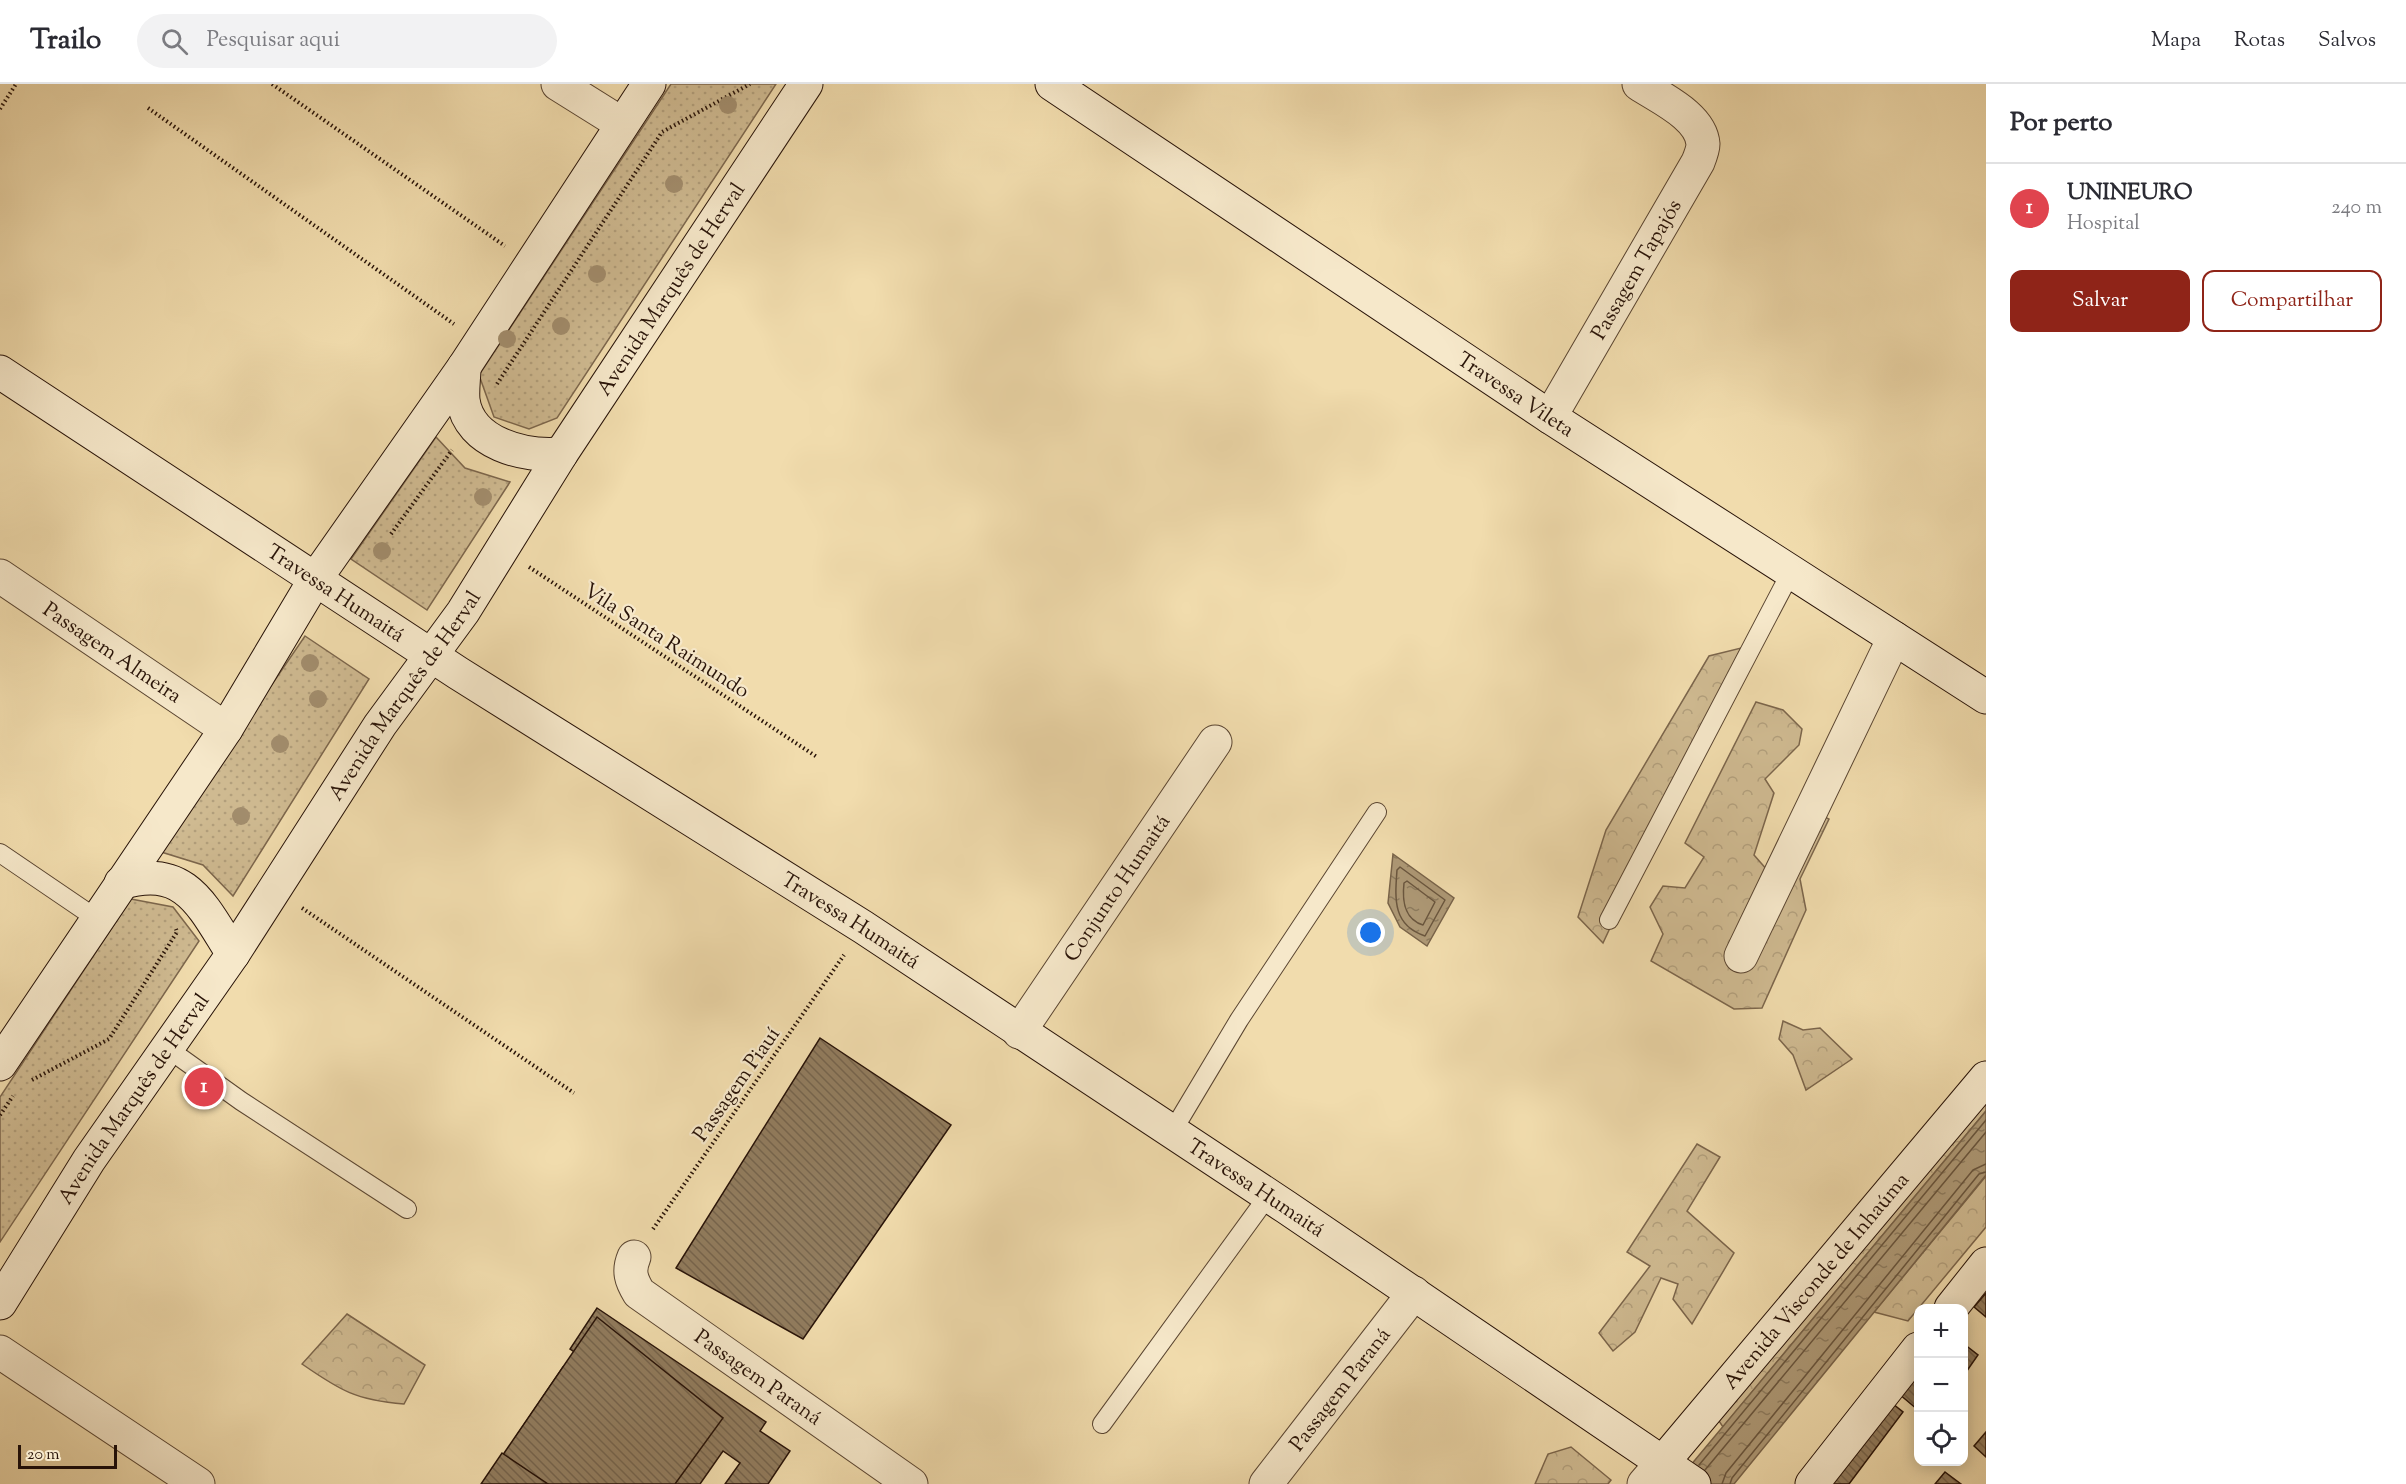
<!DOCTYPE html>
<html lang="pt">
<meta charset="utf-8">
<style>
:root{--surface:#fff;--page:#f2f2f3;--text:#2b2b33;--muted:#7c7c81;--line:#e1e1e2;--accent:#8f2418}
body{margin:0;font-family:"Sorts Mill Goudy",serif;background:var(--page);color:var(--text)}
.controls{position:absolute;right:18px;bottom:18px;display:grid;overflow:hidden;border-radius:12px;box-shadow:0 3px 15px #0003}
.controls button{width:54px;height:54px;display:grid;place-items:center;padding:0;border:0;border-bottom:2px solid var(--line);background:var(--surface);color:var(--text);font:30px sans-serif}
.scale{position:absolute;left:18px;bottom:15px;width:99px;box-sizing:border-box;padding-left:6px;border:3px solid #281308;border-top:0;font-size:16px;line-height:21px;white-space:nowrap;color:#281308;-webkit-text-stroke:4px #f6e8ca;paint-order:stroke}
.you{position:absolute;left:1371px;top:849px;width:21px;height:21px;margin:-15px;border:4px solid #fff;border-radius:50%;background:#1a73e8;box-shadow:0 0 0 9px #1a73e833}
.badge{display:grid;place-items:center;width:39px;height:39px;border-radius:50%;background:var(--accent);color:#fff;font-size:20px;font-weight:700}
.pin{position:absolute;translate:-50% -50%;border:3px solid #fff;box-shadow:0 2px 6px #0006}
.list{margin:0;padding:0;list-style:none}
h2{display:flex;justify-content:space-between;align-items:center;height:78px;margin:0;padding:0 24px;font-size:26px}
h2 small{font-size:20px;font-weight:400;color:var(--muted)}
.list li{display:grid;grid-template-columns:39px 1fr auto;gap:18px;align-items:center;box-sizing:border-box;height:90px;padding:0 24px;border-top:2px solid var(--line)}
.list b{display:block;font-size:22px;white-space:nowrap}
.list p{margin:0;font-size:20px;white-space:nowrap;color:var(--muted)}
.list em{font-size:20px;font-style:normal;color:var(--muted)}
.actions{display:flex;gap:12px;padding:18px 24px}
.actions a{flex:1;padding:14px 0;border:2px solid var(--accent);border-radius:12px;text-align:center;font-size:21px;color:var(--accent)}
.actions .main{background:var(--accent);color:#fff}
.icon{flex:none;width:33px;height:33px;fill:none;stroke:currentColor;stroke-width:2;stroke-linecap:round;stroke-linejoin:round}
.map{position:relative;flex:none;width:1986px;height:1400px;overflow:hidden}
header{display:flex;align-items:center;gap:36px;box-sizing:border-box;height:84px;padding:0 30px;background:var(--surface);border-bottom:2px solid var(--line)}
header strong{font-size:28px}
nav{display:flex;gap:33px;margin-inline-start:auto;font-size:21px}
.search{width:420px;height:54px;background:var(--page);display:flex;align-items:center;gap:15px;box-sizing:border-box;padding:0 21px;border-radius:33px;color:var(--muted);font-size:22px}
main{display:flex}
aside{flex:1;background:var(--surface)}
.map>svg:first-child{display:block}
.forest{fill:url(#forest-crowns);stroke:#7c664c;stroke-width:1.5}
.park{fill:url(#park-dots);stroke:#7c664c;stroke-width:1.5}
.water{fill:url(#water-ripples);stroke:#786349;stroke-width:1.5}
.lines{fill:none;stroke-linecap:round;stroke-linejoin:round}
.shore{stroke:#6a563e;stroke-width:1.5}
.building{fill:url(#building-back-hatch);stroke:#281308;stroke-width:1.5}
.lane-casing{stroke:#5a4531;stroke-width:20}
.street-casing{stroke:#5a4531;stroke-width:35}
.secondary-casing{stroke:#281308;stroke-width:35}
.path{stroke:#281308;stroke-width:4;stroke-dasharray:1.5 3;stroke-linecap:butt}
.lane{stroke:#f6e8ca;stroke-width:18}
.street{stroke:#f6e8ca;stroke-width:33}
.secondary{stroke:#f6e8ca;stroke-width:33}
.tree{fill:#a28d6d}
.labels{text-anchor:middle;stroke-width:4.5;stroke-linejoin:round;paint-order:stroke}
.street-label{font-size:21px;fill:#281308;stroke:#f6e8ca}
</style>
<header>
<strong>Trailo</strong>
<div class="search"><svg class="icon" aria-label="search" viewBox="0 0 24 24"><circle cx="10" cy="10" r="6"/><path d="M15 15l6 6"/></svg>Pesquisar aqui</div>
<nav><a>Mapa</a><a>Rotas</a><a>Salvos</a></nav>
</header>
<main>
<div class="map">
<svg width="1986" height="1400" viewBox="0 0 1986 1400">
<defs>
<pattern id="forest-crowns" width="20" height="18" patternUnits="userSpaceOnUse" patternTransform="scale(1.5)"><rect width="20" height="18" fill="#cfba91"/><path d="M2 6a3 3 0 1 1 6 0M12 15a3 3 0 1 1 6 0" fill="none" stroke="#b29f7c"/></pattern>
<pattern id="park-dots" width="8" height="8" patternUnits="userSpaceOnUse" patternTransform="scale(1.5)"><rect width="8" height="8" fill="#cfba91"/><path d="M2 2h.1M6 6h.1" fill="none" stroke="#b29f7c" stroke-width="1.8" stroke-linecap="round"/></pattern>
<pattern id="water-ripples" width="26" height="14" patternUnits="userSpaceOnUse" patternTransform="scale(1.5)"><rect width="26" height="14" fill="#ad9875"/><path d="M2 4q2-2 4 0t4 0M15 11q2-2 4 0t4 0" fill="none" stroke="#8d7b5e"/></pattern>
<pattern id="building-back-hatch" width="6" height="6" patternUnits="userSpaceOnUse" patternTransform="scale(1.5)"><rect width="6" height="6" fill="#917c5e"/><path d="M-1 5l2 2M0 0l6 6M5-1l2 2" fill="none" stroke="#76644c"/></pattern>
</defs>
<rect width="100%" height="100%" fill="#f1dcad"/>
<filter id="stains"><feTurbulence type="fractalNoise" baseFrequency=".00333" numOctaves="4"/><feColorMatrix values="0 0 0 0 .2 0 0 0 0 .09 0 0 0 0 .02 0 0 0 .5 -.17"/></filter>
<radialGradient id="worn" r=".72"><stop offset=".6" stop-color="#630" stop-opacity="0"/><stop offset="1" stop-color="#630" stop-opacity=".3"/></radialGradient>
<g class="forest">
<path d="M1741,564l-138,295 -25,-26 28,-87 103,-174z"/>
<path d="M1756,618l27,8 19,19 -3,16 -34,34 9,14 -20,62 14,16 32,-66 29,14 -29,60 6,31 -44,98 -28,1 -83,-48 12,-27 -13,-27 13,-21 22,2 19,-31 -19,-14z"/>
<path d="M1783,937l20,9 17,-2 32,31 -46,31 -13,-35 -14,-16z"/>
<path d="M1986,1004v23l-263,316 -10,-15z"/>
<path d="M1697,1060l23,13 -33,54 47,42 -42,71 -19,-25 5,-15 -17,-6 -26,54 -22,19 -14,-18 51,-67 -23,-14z"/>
<path d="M1986,1092v51l-78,94 -34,-9z"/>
<path d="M347,1230l78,51 -21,39c-48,-4 -63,-13 -102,-40z"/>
<path d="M1571,1363l40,33 -3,4h-73l13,-30z"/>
</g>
<g class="park">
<path d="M671,0h105l-219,334 -28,11 -35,-12 -15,-42z"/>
<path d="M436,353l29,31 45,14 -83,128 -76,-51z"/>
<path d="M305,552l64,43 -136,217 -30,-31 -45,-14z"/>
<path d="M131,815l42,8 26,34 -199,301v-145z"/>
</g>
<g class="water">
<path d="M1393,770l61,44 -27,48 -27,-19 -12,-24z"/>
<path d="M1986,1027v64l-252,309h-59z"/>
</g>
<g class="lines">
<g class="shore">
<path d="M1400,783l45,33 -20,36c-33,-11 -30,-38 -28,-66z"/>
<path d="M1407,797l28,21 -12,23c-19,-6 -21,-24 -19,-42z"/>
<path d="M1699,1381l287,-345"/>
<path d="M1705,1386l281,-338"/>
<path d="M1722,1400l4,-11 247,-303 13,-6"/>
<path d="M1730,1400l2,-6 247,-304 7,-2"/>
</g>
</g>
<g class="building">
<path d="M820,954l131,87 -148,214 -127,-71z"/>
<path d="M1986,1209v24l-12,-10z"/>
<path d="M597,1224l169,114 -6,9 30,20 -22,33h-43l15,-21 -17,-12 -23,33h-115l-70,-46 48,-71 130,88 11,-16 -134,-90z"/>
<path d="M597,1233l126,101 -48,66h-192z"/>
<path d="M1964,1260l14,11 -14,20z"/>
<path d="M1918,1288v38l-19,-16z"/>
<path d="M1888,1316l15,12 -54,72h-24z"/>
<path d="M1986,1348v25l-12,-11z"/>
<path d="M502,1369l46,31h-67z"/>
<path d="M1945,1388l16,12h-26z"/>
</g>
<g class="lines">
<g class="lane-casing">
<g id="lane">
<path d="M0,769l97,66"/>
<path d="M1609,836l182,-348"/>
<path d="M167,964l74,53 166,108"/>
<path d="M1172,1048l67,-112 138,-208"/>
<path d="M1102,1340l166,-228"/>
</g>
</g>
<g class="street-casing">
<g id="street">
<path d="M558,0l64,40"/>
<path id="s1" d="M1550,333l148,-255c2,-5 5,-13 5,-18 -2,-28 -43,-46 -64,-60"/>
<path id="s2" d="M0,492l226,153"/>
<path d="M1741,872l153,-318"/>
<path id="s3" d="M1019,948l196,-290"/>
<path id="s4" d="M634,1173c-6,14 -3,23 5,36l272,191"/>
<path d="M0,1268l198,132"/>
<path id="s5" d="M1266,1400l148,-191"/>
<path d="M1644,1400l19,-22"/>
</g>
</g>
<g class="secondary-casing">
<g id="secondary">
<path id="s6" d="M1052,0l498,333 436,280"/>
<path d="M464,283c0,10 -2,22 -1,33 6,44 62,57 98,54"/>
<path id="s7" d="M0,288l458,301 405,254 423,280 408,277"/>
<path d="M121,799c65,-20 82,24 112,71"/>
<path d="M0,980l226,-335 90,-151 148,-211 185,-283"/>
<path id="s8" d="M0,1219l89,-143 144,-206 147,-229 83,-113 98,-158 245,-370"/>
<path d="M1951,1224l35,-44"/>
<path id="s9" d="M1663,1378l323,-384"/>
<path d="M1812,1400l106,-135"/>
</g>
</g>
<g class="path">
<path d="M272,0l233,162"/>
<path d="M148,24l306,216"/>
<path d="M0,25l16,-25"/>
<path d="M497,300l165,-252 88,-48"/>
<path d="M391,450l61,-84"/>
<path d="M529,483l288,190"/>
<path d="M302,824l272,185"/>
<path d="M32,996l77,-41 68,-107 -1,-3"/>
<path d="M0,1031l13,-19"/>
<path d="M653,1145l191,-274"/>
</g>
<use href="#lane" class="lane"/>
<use href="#street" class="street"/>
<use href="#secondary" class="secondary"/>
</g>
<g class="tree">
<circle cx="728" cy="21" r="9"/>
<circle cx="674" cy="100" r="9"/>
<circle cx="597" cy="190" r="9"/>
<circle cx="561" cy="242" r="9"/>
<circle cx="507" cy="255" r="9"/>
<circle cx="483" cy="413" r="9"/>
<circle cx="382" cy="467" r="9"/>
<circle cx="310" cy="579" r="9"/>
<circle cx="318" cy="615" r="9"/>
<circle cx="280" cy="660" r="9"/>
<circle cx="241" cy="732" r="9"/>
</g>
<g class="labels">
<g class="street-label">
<text dy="7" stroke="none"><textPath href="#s1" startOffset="171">Passagem Tapajós</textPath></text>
<text dy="7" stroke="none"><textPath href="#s8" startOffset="1216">Avenida Marquês de Herval</textPath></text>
<text dy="7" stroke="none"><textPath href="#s6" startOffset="558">Travessa Vileta</textPath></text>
<text dy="7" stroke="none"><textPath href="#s7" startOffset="402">Travessa Humaitá</textPath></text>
<text transform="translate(667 556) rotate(33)" y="7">Vila Santa Raimundo</text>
<text dy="7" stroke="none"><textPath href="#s2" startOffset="136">Passagem Almeira</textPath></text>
<text dy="7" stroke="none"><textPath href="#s8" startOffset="730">Avenida Marquês de Herval</textPath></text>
<text dy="7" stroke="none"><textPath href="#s3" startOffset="174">Conjunto Humaitá</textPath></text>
<text dy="7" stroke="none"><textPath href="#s7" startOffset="1012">Travessa Humaitá</textPath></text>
<text transform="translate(736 1000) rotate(-55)" y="7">Passagem Piauí</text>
<text dy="7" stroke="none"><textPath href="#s8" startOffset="244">Avenida Marquês de Herval</textPath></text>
<text dy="7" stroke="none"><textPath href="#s7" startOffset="1498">Travessa Humaitá</textPath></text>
<text dy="7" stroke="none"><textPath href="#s9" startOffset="237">Avenida Visconde de Inhaúma</textPath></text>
<text dy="7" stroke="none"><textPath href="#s4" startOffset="184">Passagem Paraná</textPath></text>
<text dy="7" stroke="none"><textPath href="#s5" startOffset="120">Passagem Paraná</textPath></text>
</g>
</g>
<rect width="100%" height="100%" filter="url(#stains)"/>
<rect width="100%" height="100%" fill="url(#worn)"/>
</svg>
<div class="controls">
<button>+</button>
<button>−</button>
<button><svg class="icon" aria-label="locate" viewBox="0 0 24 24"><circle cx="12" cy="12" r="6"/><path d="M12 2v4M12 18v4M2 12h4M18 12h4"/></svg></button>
</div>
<div class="scale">20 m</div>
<div class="you"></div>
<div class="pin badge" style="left:204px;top:1003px;background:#e0444e">1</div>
</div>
<aside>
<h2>Por perto<small></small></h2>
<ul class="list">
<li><span class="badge" style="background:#e0444e">1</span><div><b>UNINEURO</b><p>Hospital</p></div><em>240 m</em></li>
</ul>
<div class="actions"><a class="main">Salvar</a><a>Compartilhar</a></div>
</aside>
</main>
